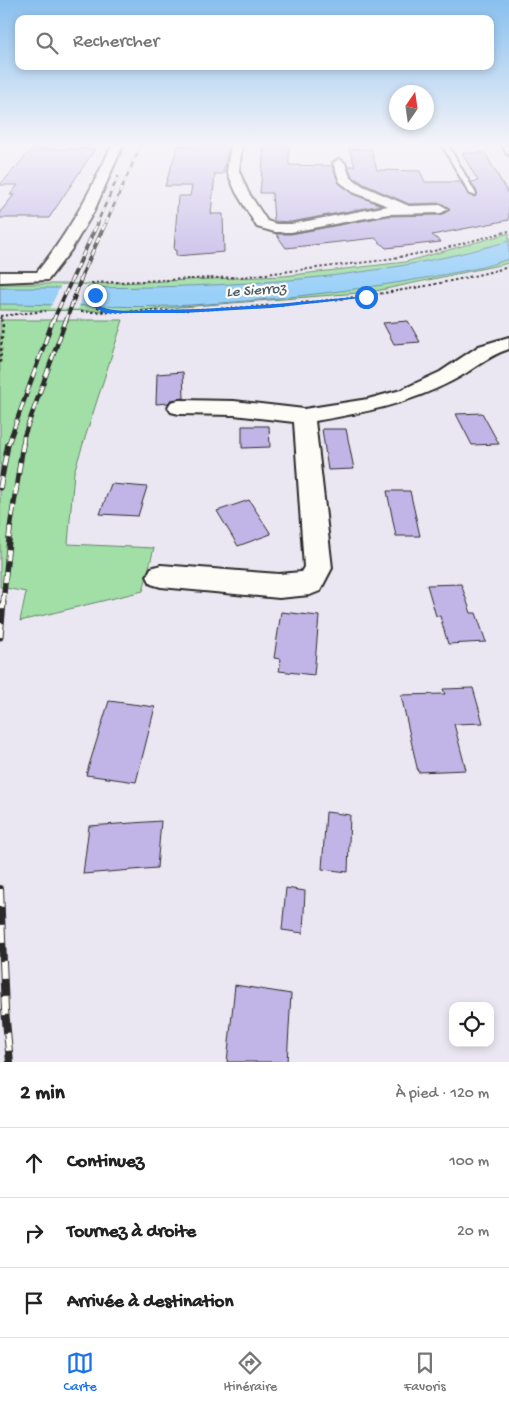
<!DOCTYPE html>
<html lang="fr">
<meta charset="utf-8">
<style>
:root{--surface:#fff;--page:#f2f2f2;--text:#222;--muted:#767676;--line:#e0e0e0;--accent:#1a73e8}
body{margin:0;font-family:"Gochi Hand",sans-serif;background:var(--page);color:var(--text)}
.controls{position:absolute;right:15px;bottom:15px;display:grid;overflow:hidden;border-radius:10px;box-shadow:0 2px 8px #0003}
.controls button{width:45px;height:45px;display:grid;place-items:center;padding:0;border:0;border-bottom:1px solid var(--line);background:var(--surface);color:var(--text);font:25px sans-serif}
.compass{position:absolute;left:389px;top:85px;width:45px;height:45px;border-radius:50%;background:var(--surface);box-shadow:0 2px 8px #0003;rotate:13deg}
.stop{position:absolute;width:15px;height:15px;margin:-11px;border:4px solid #1a73e8;border-radius:50%;background:#fff}
.stop.end{background:#1a73e8;border-color:#fff;box-shadow:0 1px 5px #0008}
.list{margin:0;padding:0;list-style:none}
h2{display:flex;justify-content:space-between;align-items:center;height:65px;margin:0;padding:0 20px;font-size:21px}
h2 small{font-size:16px;font-weight:400;color:var(--muted)}
.list li{display:grid;grid-template-columns:32px 1fr auto;gap:15px;align-items:center;box-sizing:border-box;height:70px;padding:0 20px;border-top:1px solid var(--line)}
.list b{display:block;font-size:19px;white-space:nowrap}
.list em{font-size:16px;font-style:normal;color:var(--muted)}
.icon{flex:none;width:28px;height:28px;fill:none;stroke:currentColor;stroke-width:2;stroke-linecap:round;stroke-linejoin:round}
.map{position:relative;flex:none;width:509px;height:1062px;overflow:hidden}
.search{position:absolute;background:var(--surface);box-shadow:0 2px 8px #0003;left:15px;right:15px;top:15px;height:55px;display:flex;align-items:center;gap:12px;box-sizing:border-box;padding:0 18px;border-radius:10px;color:var(--muted);font-size:19px}
.sheet{height:275px;background:var(--surface)}
nav{display:flex;justify-content:space-around;align-items:center;box-sizing:border-box;height:70px;border-top:1px solid var(--line);background:var(--surface);font-size:14px;color:var(--muted)}
nav a{display:grid;justify-items:center;gap:2px}
nav .on{color:var(--accent)}
.map>svg:first-child{display:block}
.green{fill:#a1dfa7;stroke:#668569}
.water{fill:#99d0f8;stroke:#6d8ea6}
.pier{fill:#ebe7f2}
.building{fill:#c1b5e7;stroke:#2b2b2b}
.lines{fill:none;stroke-linecap:round;stroke-linejoin:round}
.lane-casing{stroke:#2b2b2b;stroke-width:4}
.street-casing{stroke:#2b2b2b;stroke-width:4}
.path-far1{stroke:#2b2b2b;stroke-width:2;stroke-dasharray:2.5 2.5;stroke-linecap:butt}
.path{stroke:#2b2b2b;stroke-width:2.5;stroke-dasharray:3 3;stroke-linecap:butt}
.lane{fill:#fdfcf7;fill-rule:evenodd}
.street{fill:#fdfcf7;fill-rule:evenodd}
.rail-far5-casing{stroke:#2b2b2b;stroke-width:2.5}
.rail-far4-casing{stroke:#2b2b2b;stroke-width:4}
.rail-far3-casing{stroke:#2b2b2b;stroke-width:4.5}
.rail-far2-casing{stroke:#2b2b2b;stroke-width:5.5}
.rail-far1-casing{stroke:#2b2b2b;stroke-width:7}
.rail-casing{stroke:#2b2b2b;stroke-width:8}
.rail-far5{stroke:#fdfcf7;stroke-width:2;stroke-dasharray:5.5;stroke-linecap:butt}
.rail-far4{stroke:#fdfcf7;stroke-width:2.5;stroke-dasharray:7;stroke-linecap:butt}
.rail-far3{stroke:#fdfcf7;stroke-width:3;stroke-dasharray:9;stroke-linecap:butt}
.rail-far2{stroke:#fdfcf7;stroke-width:4;stroke-dasharray:11;stroke-linecap:butt}
.rail-far1{stroke:#fdfcf7;stroke-width:5;stroke-dasharray:14;stroke-linecap:butt}
.rail{stroke:#fdfcf7;stroke-width:6;stroke-dasharray:18;stroke-linecap:butt}
.route{fill:#1a73e8}
.labels{text-anchor:middle;stroke-width:4.5;stroke-linejoin:round;paint-order:stroke}
.far-water-label{font-size:15px;font-style:italic;fill:#4c5d68;stroke:#fdfcf7}
</style>
<div class="map">
<svg width="509" height="1062" viewBox="0 0 509 1062">
<rect width="100%" height="100%" fill="#ebe7f2"/>
<filter id="ink" filterUnits="userSpaceOnUse"><feTurbulence type="fractalNoise" baseFrequency=".02" numOctaves="2"/><feDisplacementMap in="SourceGraphic" scale="10" xChannelSelector="R" yChannelSelector="G"/><feConvolveMatrix kernelMatrix="1 2 1 2 8 2 1 2 1" color-interpolation-filters="sRGB"/></filter>
<g filter="url(#ink)">
<g class="green">
<path d="M509,233v30l-138,29 -240,19 -131,-1v-26h94l190,-8 121,-14z"/>
<path d="M0,320h123l-49,152 -6,72 86,4 -11,43 -123,30 6,-29 -26,-5z"/>
</g>
<path class="water" d="M509,241v18l-26,8c-102,21 -207,34 -312,39 -57,2 -114,-2 -171,-2v-16c171,0 344,1 509,-47z"/>
<path class="pier" d="M61,285h27l-10,24 -28,-1z"/>
<g class="building">
<path d="M178,146h50l-5,28h-8l-4,40h12l1,38 -48,4v-6h-2l4,-54h12l2,-10h-27z"/>
<path d="M264,146h25v19l43,1 7,17 13,11 29,11 -90,17 -17,-1 -2,-28h-12z"/>
<path d="M32,149h63l-46,69h-49v-6l14,-17h-4l8,-10h-18z"/>
<path d="M349,149h22l6,21 43,1 5,11h36l7,13 7,2 3,-4 -7,-11 7,-1 -16,-28h23l24,42v25l-77,15 9,7 -55,6 -11,-10 -89,10 -10,-14h15l97,-18 53,-1 9,-5 -9,-7 -32,1 -45,-20 -12,-8 -4,-10h7z"/>
<path d="M408,321l12,21 -26,2 -11,-21z"/>
<path d="M183,372l1,26 -13,2 -3,3 -12,1 1,-30z"/>
<path d="M482,413l17,31 -27,1 -16,-31z"/>
<path d="M242,426h27l1,21 -28,1z"/>
<path d="M322,429h24l8,40 -26,1z"/>
<path d="M111,484l36,3 -9,29 -38,-2z"/>
<path d="M387,491h23l10,45h-24z"/>
<path d="M249,500l22,34 -33,12 -21,-35z"/>
<path d="M461,584l10,29h5l10,29 -38,2 -8,-28h-4l-9,-31z"/>
<path d="M281,612l38,4 -5,59 -35,-4 2,-12 -7,-1z"/>
<path d="M473,688l10,35 -29,1 12,46 -48,2 -17,-77 44,-1 -2,-5z"/>
<path d="M109,701l46,6 -19,75 -50,-7z"/>
<path d="M326,812l24,3 -2,57 -26,-3z"/>
<path d="M161,821l-4,47 -74,6 6,-48z"/>
<path d="M286,888l19,3 -2,42 -21,-3z"/>
<path d="M235,985l56,9 -4,68h-60z"/>
</g>
<g class="lines">
<g class="lane-casing">
<g id="lane">
<path d="M442,145h6l28,49 -1,1 -5,-1z"/>
<path d="M502,145h6l1,10 -2,-1z"/>
</g>
</g>
<g class="street-casing">
<g id="street">
<path d="M112,145h11l-29,66 -23,39 -23,30 -48,2v-10h37c33,-41 53,-80 75,-127z"/>
<path d="M231,145h11l-3,26 9,21 19,29 9,3h15l97,-18 -35,-14 -13,-10 -7,-19 6,-4 6,4 5,14 13,9 46,20 32,-1 7,4 -7,4 -53,1 -97,18h-16l-18,-5 -21,-35 -9,-21z"/>
<path d="M509,337v12c-23,7 -36,22 -57,32 -44,23 -89,32 -137,40l17,147 -12,23 -10,4 -31,3 -118,-11 -10,-3 -4,-8 4,-8 10,-3 118,9 22,-2 3,-5 -10,-145 -60,-7 -55,-1 -8,-2 -3,-5 3,-5 8,-2 55,1 70,8 64,-10 33,-9 39,-18 39,-26z"/>
</g>
</g>
<g class="path-far1">
<path d="M91,283l149,-6 136,-16 58,-10 75,-20"/>
<path d="M92,284l5,2 -5,18 13,7"/>
<path d="M81,312c146,-1 287,-7 428,-45"/>
<path d="M0,316l46,-5"/>
<path d="M0,317l2,4"/>
</g>
<path class="path" d="M0,363l3,-40 -2,-3"/>
<use href="#lane" class="lane"/>
<use href="#street" class="street"/>
<g class="rail-far5-casing">
<g id="rail-far5">
<path d="M97,223l21,-46"/>
<path d="M106,223l35,-78"/>
</g>
</g>
<g class="rail-far4-casing">
<g id="rail-far4">
<path d="M53,321l45,-99"/>
<path d="M66,321l17,-48 23,-51"/>
</g>
</g>
<g class="rail-far3-casing">
<g id="rail-far3">
<path d="M8,445l45,-125"/>
<path d="M23,445l1,-9 42,-116"/>
</g>
</g>
<g class="rail-far2-casing">
<g id="rail-far2">
<path d="M0,488l8,-44"/>
<path d="M3,604l7,-75 13,-85"/>
</g>
</g>
<g class="rail-far1-casing">
<path id="rail-far1" d="M0,637l3,-34"/>
</g>
<g class="rail-casing">
<path id="rail" d="M0,889l5,121 5,52"/>
</g>
<use href="#rail-far5" class="rail-far5"/>
<use href="#rail-far4" class="rail-far4"/>
<use href="#rail-far3" class="rail-far3"/>
<use href="#rail-far2" class="rail-far2"/>
<use href="#rail-far1" class="rail-far1"/>
<use href="#rail" class="rail"/>
</g>
</g>
<linearGradient id="sky" x2="0" y2="1"><stop stop-color="#88bfee"/><stop offset="0.49" stop-color="#f6f4f9"/><stop offset="1" stop-color="#f6f4f9" stop-opacity="0"/></linearGradient>
<rect width="509" height="294" fill="url(#sky)"/>
<path class="route" d="M95,293l3,2 -3,9c18,10 39,6 60,6 70,0 141,-8 211,-14l3,1 -98,11 -88,5h-78l-16,-9 4,-9z"/>
<g class="labels">
<g class="far-water-label">
<text transform="translate(256 289) rotate(-4)" y="5">Le Sierroz</text>
</g>
</g>
</svg>
<div class="controls">
<button><svg class="icon" aria-label="locate" viewBox="0 0 24 24"><circle cx="12" cy="12" r="6"/><path d="M12 2v4M12 18v4M2 12h4M18 12h4"/></svg></button>
</div>
<svg class="compass" viewBox="-18 -18 36 36"><path d="M0-13l5 13h-10z" fill="#e53935"/><path d="M0 13l5-13h-10z" fill="#767676"/></svg>
<div class="stop" style="left:366px;top:297px"></div>
<div class="stop end" style="left:95px;top:295px"></div>
<div class="search"><svg class="icon" aria-label="search" viewBox="0 0 24 24"><circle cx="10" cy="10" r="6"/><path d="M15 15l6 6"/></svg>Rechercher</div>
</div>
<section class="sheet">
<h2>2 min<small>À pied · 120 m</small></h2>
<ul class="list">
<li><svg class="icon" aria-label="ahead" viewBox="0 0 24 24"><path d="M12 20V5M6 11l6-6 6 6"/></svg><div><b>Continuez</b></div><em>100 m</em></li>
<li><svg class="icon" aria-label="right" viewBox="0 0 24 24"><path d="M7 20v-9h11M14 6l5 5-5 5"/></svg><div><b>Tournez à droite</b></div><em>20 m</em></li>
<li><svg class="icon" aria-label="arrive" viewBox="0 0 24 24"><path d="M6 21V4h12l-3 4 3 4H6"/></svg><div><b>Arrivée à destination</b></div></li>
</ul>
</section>
<nav>
<a class="on"><svg class="icon" aria-label="map" viewBox="0 0 24 24"><path d="M3 6l6-2 6 2 6-2v14l-6 2-6-2-6 2zM9 4v14M15 6v14"/></svg>Carte</a>
<a><svg class="icon" aria-label="directions" viewBox="0 0 24 24"><path d="M12 3l9 9-9 9-9-9zM9 14v-3h6M13 9l2 2-2 2"/></svg>Itinéraire</a>
<a><svg class="icon" aria-label="saved" viewBox="0 0 24 24"><path d="M7 4h10v16l-5-4-5 4z"/></svg>Favoris</a>
</nav>
